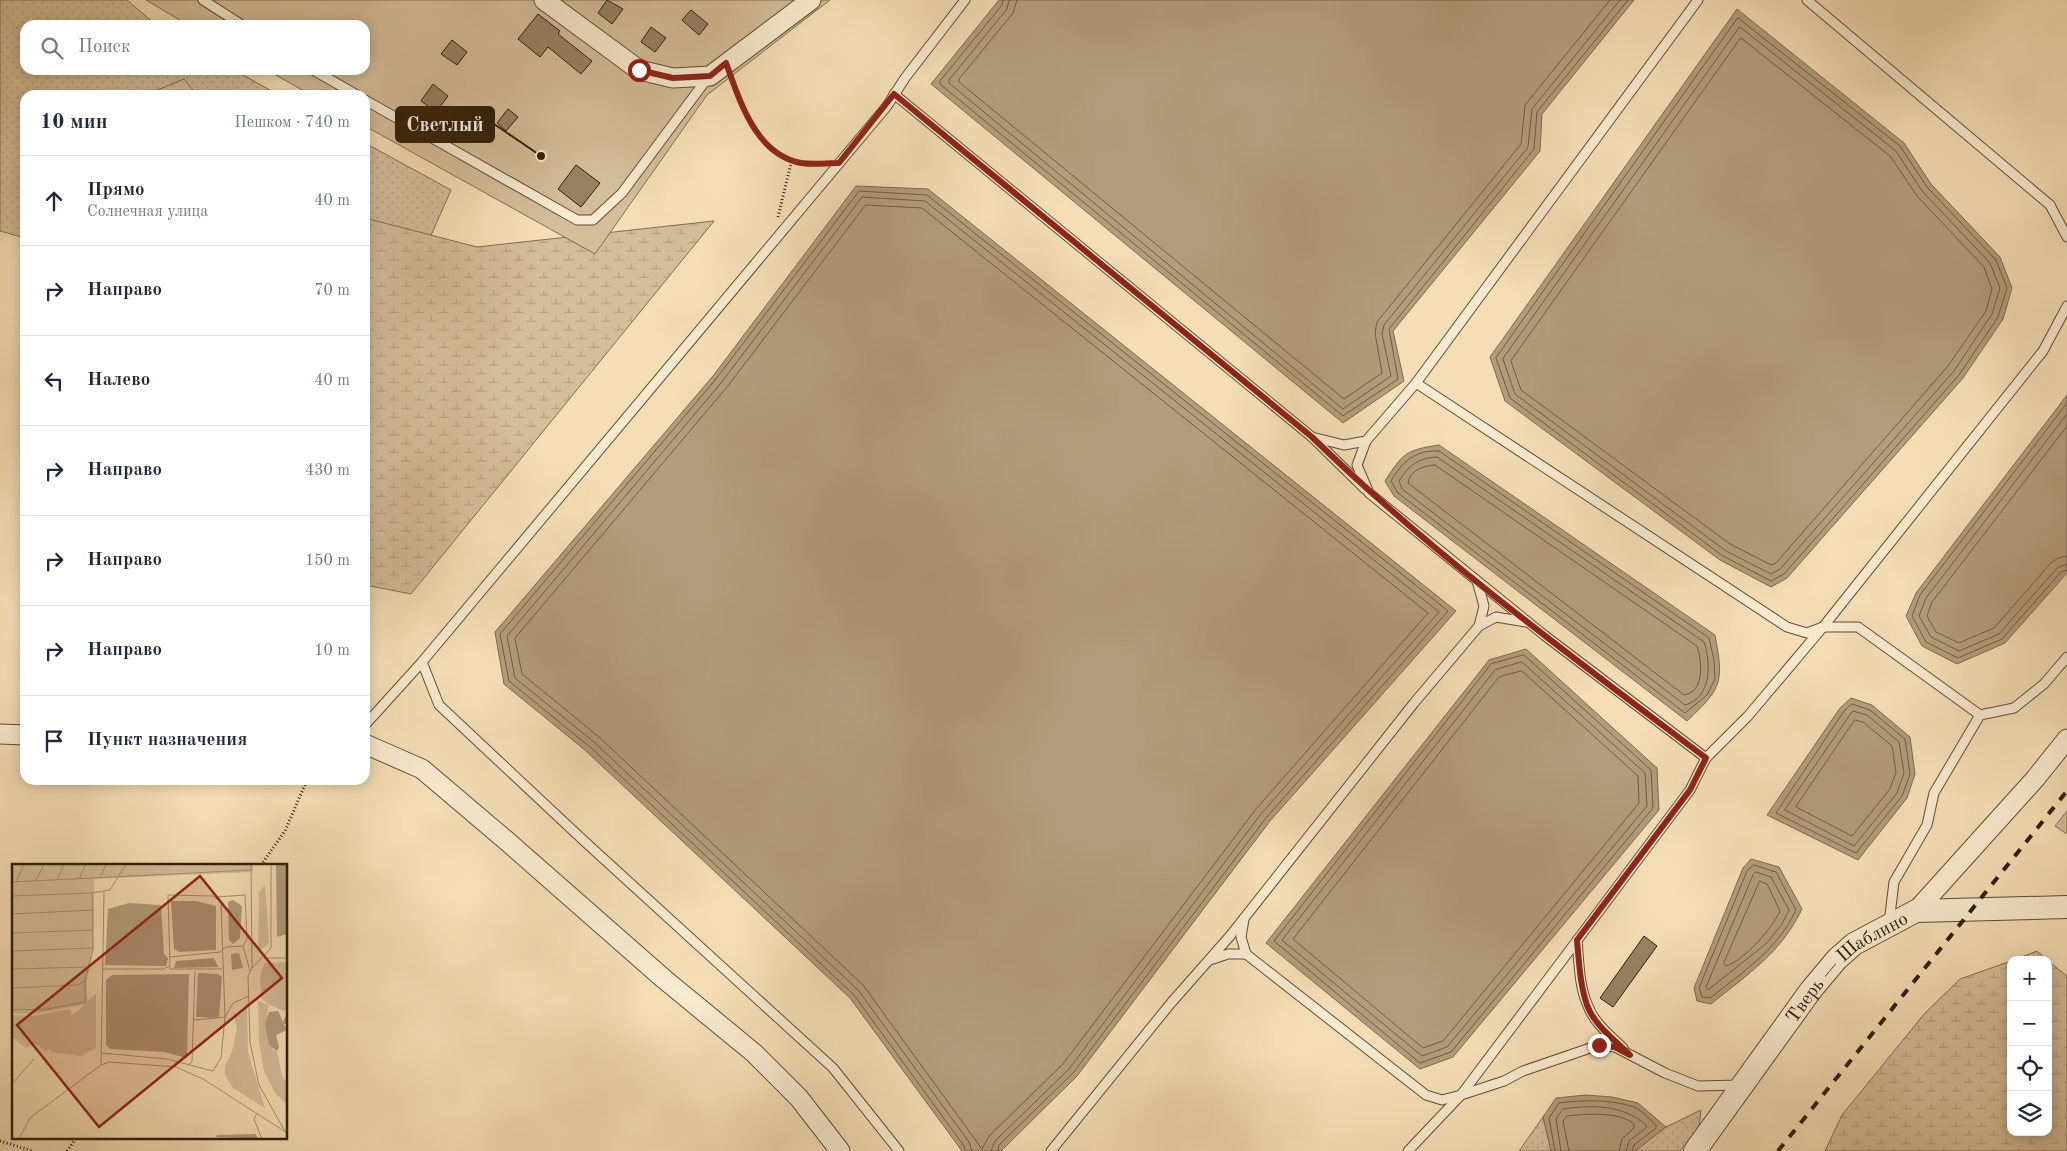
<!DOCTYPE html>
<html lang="ru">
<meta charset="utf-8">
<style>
:root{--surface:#fff;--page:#f2f2f3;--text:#1f2937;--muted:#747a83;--line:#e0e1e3}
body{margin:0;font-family:"Old Standard TT",serif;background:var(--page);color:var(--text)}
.controls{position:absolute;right:15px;bottom:15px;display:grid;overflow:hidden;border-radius:10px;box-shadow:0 2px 12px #0003}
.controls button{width:45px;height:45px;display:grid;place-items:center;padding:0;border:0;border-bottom:1px solid var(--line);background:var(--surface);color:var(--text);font:25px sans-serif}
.stop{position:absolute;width:15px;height:15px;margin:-11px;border:4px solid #8f2418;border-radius:50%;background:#fff}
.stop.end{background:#8f2418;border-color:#fff;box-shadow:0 1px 5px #0008}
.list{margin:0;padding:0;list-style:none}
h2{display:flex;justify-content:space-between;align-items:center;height:65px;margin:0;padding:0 20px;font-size:21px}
h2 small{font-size:16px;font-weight:400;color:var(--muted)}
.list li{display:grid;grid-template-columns:32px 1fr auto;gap:15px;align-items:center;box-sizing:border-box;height:90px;padding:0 20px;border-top:1px solid var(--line)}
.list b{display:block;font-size:19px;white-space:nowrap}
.list p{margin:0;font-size:16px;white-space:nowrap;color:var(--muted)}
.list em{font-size:16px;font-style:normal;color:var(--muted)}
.icon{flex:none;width:28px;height:28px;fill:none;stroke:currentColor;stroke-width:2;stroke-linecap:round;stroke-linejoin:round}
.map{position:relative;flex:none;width:2067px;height:1151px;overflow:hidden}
.search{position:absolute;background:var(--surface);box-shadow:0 2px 12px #0003;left:20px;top:20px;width:350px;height:55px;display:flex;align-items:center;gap:12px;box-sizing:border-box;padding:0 18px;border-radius:15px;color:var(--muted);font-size:19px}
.panel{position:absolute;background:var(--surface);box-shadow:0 2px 12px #0003;left:20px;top:90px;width:350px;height:695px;border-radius:15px}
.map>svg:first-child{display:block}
.grass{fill:url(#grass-dots);stroke:#826d51}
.wetland{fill:url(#wetland-marsh);stroke:#826d51}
.garden{fill:#d4bd99;stroke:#826d51}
.water{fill:#b29c7b;stroke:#7e694d}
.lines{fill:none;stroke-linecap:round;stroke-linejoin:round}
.shore{stroke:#715c42;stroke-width:1}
.building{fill:#968163;stroke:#301d09}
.service-casing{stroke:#614d34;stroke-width:11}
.minor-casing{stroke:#614d34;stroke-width:21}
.tertiary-casing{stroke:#614d34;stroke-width:24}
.path{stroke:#301d09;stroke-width:3;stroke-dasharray:1 2.5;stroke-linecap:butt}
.service{stroke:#f8ead0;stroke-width:9}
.minor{stroke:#f8ead0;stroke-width:19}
.tertiary{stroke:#f8ead0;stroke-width:22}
.rail{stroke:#301d09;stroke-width:4;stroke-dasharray:9 9;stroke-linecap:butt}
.route{stroke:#8f2418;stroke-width:6}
.labels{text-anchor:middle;stroke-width:4;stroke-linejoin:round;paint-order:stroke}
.street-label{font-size:19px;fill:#301d09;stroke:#f8ead0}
.inset-road{fill:none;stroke:#a69171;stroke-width:1}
.view{fill:#8f2418;fill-opacity:0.15;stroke:#8f2418;stroke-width:2.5}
.inset-edge{fill:none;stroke:#301d09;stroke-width:2.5}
.leader{fill:none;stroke:#301d09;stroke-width:2}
.callout-dot{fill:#301d09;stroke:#f8ead0;stroke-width:2}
.callout{fill:#301d09;stroke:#301d09;stroke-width:2}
.callout-label{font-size:20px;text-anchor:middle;font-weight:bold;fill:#fff}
</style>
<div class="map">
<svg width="2067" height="1151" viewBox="0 0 2067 1151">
<defs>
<pattern id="grass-dots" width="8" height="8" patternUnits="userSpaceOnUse" patternTransform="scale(1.25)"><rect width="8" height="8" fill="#d4bd99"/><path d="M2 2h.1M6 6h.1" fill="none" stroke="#b6a282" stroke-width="1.8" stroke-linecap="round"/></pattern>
<pattern id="wetland-marsh" width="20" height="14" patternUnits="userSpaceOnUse" patternTransform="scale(1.25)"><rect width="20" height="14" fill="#d4bd99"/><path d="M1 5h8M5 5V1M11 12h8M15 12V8" fill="none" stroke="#b6a282"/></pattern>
</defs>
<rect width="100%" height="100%" fill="#f5deb6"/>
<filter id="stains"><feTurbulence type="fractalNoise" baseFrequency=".004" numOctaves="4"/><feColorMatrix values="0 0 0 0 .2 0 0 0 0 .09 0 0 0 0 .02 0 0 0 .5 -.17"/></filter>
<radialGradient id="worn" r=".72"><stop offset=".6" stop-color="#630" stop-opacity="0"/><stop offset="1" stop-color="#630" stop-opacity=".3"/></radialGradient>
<g class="grass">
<path d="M0,0h127l29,25h-131v45h209l45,25h-254v143l-25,-7z"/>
<path d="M365,143l86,47 -40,91 -46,-11z"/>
<path d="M2067,811v23l-12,-8z"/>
<path d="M1701,1110l-2,17 -19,24h-45l31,-24z"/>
<path d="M1543,1117l10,34h-34z"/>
</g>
<g class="wetland">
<path d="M184,79l13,16h-52z"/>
<path d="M365,218l112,29 237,-26 -303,373 -46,-9z"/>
<path d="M2037,951l10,9h-33z"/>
<path d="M2011,961v171h37v-171l19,15v175h-242l17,-36 83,-102 35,-34z"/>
</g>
<path class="garden" d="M146,0h684l-123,95 -112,159 -230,-128v-31h-54l-44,-25h98v-45h-177z"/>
<g class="water">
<path d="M999,0h635l-92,114 -2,37 -147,180 11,50 -61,42 -412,-339z"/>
<path d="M1737,9l167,134 27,41 69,73 12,31 -9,31 -40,59 -176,200 -16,9 -51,-27 -215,-159 -15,-44z"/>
<path d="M856,186l72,3 528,422 -186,210 -193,255 -76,75h-39l-112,-153 -264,-247 -82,-67 -9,-52 218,-256z"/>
<path d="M2067,395v178l-62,70 -48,21 -35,-18 -16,-30 10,-23z"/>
<path d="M1439,445l276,190c9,48 7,53 -28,86l-293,-225 -9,-15c18,-28 21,-31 54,-36z"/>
<path d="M1526,649l131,119 2,42 -206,247 -33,12 -154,-126 223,-283z"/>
<path d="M1851,698l21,7 38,32 5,37 -8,24 -49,62 -91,-45 73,-107z"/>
<path d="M1751,859l28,8 23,42c-21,44 -54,65 -91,95l-14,-3 -3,-13 49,-120z"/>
<path d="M1586,1095l26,2 26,6 28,24 -31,24h-84l-8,-34 13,-19z"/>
</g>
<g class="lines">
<g class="shore">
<path d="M1003,0l-1,5 -62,76v3l403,332 55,-37 -9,-50 145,-180 3,-37 91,-112"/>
<path d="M1009,0l-2,9 -58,71v3l394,326 48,-33 -9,-42 2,-9 144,-178 4,-38 88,-109"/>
<path d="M1017,0l-4,13 -54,66v3l385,317 38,-26 -7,-40 2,-11 144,-178 4,-39 85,-105"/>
<path d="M1738,18l162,128 27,41 69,73 11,28 -9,29 -39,58 -175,199 -13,7 -48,-25 -213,-158 -14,-40z"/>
<path d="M1740,27l156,124 26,40 68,72 10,25 -8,26 -38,57 -174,198 -9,5 -45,-23 -211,-157 -12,-35z"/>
<path d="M1741,38l149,118 27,40 67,71 8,22 -6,22 -38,55 -172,197 -5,2 -41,-21 -209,-154 -10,-29z"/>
<path d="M866,205l56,3 506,405 -172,196 -193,255 -74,72 -7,13 -119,-164 -264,-248 -77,-63 -7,-36 212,-251z"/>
<path d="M2067,403l-147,192 -8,21 14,26 32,16 44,-19 59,-67 6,-2"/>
<path d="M2067,414l-141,184 -7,18 12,21 28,14 40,-17 58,-66 10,-4"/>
<path d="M2067,426l-135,176 -5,14 9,16 23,11 35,-15 57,-65 7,-5 9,-2"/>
<path d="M1439,451l270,187 5,22 1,19 -8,16 -22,18 -287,-220 -7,-12c12,-20 24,-31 48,-30z"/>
<path d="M1437,457l267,185c7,20 8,56 -19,63l-283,-216 -3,-8c10,-16 19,-23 38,-24z"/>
<path d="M1435,465l262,181c5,15 8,46 -13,49l-276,-212c2,-13 15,-17 27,-18z"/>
<path d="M1524,655l127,115 2,38 -202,244 -31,11 -146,-122 217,-277z"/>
<path d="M1522,662l123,111 2,33 -200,241 -25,9 -140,-116 213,-270z"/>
<path d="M1522,671l116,105 1,27 -196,238 -20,7 -130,-109 206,-262z"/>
<path d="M1852,704l18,6 35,29 5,35 -8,22 -46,57 -80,-40 68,-102z"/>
<path d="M1853,711l14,4 32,27 5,31 -7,20 -43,53 -69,-36z"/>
<path d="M1855,720l8,2 29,24 4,26 -6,17 -38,47 -56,-29z"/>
<path d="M1754,865l22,7 20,38c-18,39 -53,62 -86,88l-8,-1 -3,-9 48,-117z"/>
<path d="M1756,872l15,5 18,33 -7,14 -15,19 -59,47 -2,-3 47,-112z"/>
<path d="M1760,881l7,3 13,27c-8,18 -36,49 -54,55l-2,-3z"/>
<path d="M965,1151l-1,-5 -110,-151 -264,-248 -81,-66 -9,-47 216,-255 143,-188 68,4 521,416 -182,207 -193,255 -74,72 -1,6"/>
<path d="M972,1151l-3,-9 -111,-152 -264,-248 -79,-64 -8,-42 214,-253 141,-186 63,4 514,411 -178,202 -192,255 -74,72 -4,10"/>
<path d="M1555,1151l-6,-33 10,-15c24,-3 51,-4 75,4 8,3 15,12 22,18v3l-22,17 -2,6"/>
<path d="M1561,1151l-5,-32 7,-10c29,-4 59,-5 83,16v3l-17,13 -3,10"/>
<path d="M1569,1151l-6,-30 4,-5c20,-2 51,-5 67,8v4l-12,11 -3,12"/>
</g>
</g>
<g class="building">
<path d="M607,0l16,9 -11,15 -14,-11z"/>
<path d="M691,10l17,14 -9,11 -17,-15z"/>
<path d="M538,14l22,17 -2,3 34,27 -11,13 -33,-27 -8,10 -22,-18z"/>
<path d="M651,27l15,11 -11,14 -14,-10z"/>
<path d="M452,40l15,12 -10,13 -16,-11z"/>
<path d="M433,84l15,12 -12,16 -15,-11z"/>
<path d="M508,109l10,8 -12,14 -9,-8z"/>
<path d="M576,165l24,18 -19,24 -23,-18z"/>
<path d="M1644,936l13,10 -44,61 -13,-9z"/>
</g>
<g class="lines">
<g class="service-casing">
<g id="service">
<path d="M203,0l39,25"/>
<path d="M1698,0l-282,383 -50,58 -9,24 12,28 175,142 162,123"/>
<path d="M1807,0l243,205 17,32"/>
<path d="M313,70l44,25"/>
<path d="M894,94l418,343 32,8 22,-4"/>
<path d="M365,100l212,120h16l29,-27 87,-117"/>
<path d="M1416,383l371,244 20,6 16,-6h35l122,88 -46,78 -7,32 -33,57 -5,41"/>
<path d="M1312,437l53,52"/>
<path d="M1477,581l7,25 -5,20"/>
<path d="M422,662l17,43 144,135 250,228 66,83"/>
<path d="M1980,715l34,-7 30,-24 23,-27"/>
<path d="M365,725l57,-63 465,-556 18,-28 60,-78"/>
<path d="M1244,919l-3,18 5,17 180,141 16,5 19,-5 229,-305 16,-32 42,-42 75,-89 220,-276 24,-45"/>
<path d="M1577,940c2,21 2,47 11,66 6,17 23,30 35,42"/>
<path d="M1210,960l18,-6h18"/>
<path d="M1051,1151l120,-148 59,-67 184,-233 65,-77 17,-9 30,5"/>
<path d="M1408,1151l53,-56 43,-14 19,-10 76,-26 16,2 50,26 33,13 43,-1"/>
</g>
</g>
<g class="minor-casing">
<g id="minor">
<path d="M544,0l95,70 34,8 37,-2 101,-76"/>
<path d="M0,734l25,1"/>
<path d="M365,744l57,25 86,73 156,137 90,74 45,45 41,53"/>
<path d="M1916,911l119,-132 32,-40"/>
</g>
</g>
<g class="tertiary-casing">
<g id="tertiary">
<path id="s1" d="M1695,1151l116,-161 26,-31 17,-15 62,-33 151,-4"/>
</g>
</g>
<g class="path">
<path d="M733,80c12,33 29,76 68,83 8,1 16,0 24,0"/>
<path d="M778,217l14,-58"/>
<path d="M261,865l24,-34 22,-51"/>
<path d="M0,1141l33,10"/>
<path d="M67,1151l10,-14"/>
</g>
<use href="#service" class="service"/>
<use href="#minor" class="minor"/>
<use href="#tertiary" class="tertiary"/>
<path class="rail" d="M1778,1151l289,-360"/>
</g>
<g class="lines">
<path class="route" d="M639,70l34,8 37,-2 16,-13c14,38 29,91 75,100 12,2 26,0 38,0l55,-69 418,343c121,118 259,219 394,321l-16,32 -113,150c2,22 3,45 10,65 7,20 29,36 43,50l-15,-8 -16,-2"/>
</g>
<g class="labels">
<g class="street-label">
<text dy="7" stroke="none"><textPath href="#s1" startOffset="241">Тверь — Шаблино</textPath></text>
</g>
</g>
<g transform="translate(12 864)">
<rect width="275" height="275" fill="#f5deb6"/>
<path d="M253,21l4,56 -3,6 -8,3 1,-58zM235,137l1,51h-16l5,-23 -4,-16 9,1zM58,145l3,11 -27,32 -9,-8 -11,4 -14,-11v-22l21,1z" fill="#d4bd99"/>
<path d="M246,137l11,4 -2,9 6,36 4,1 5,25 5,7v21l-12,-11 -11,-22 -5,-29z" fill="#d4bd99"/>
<path d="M275,98v47l-3,2 -15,-6 -8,-7 -1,-22 5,-13zM84,129v55l-16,8 -28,-4 -19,-23 6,-11 17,4 21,-10zM220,188h16l17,56 -32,-20 -8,-13v-9z" fill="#d4bd99"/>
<path d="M0,0h241v8l-159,7v69l-8,34 2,22 -58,10 -18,-1z" fill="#d4bd99"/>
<path d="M264,0h11v70l-10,3zM221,36l9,6 -2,32 -7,6 -4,-4 -1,-38zM159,37h25l20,5v44l-37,2 -5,-3zM117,39l32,2 3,49 4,4 -2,8 -61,-1 3,-56zM227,89l4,15 -11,2 -1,-16zM202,94l4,9 -44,1 2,-7zM186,109l20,1 4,3 -3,41 -23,-1zM177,110l-2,84 -23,-6 -54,-3 -4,-4v-65l6,-5zM266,147l5,11 4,-9v11h-3l3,6 -11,5 3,12 -2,4 -8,-6 -4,-21 4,-12zM244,270l2,5 -42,-2 1,-2z" fill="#b29c7b"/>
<path class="inset-road" d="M239,0l1,104M259,0v84l-19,20 -4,8 2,66 9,43 28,50M88,14l6,-14M67,15l7,-15M45,16l7,-16M24,17l8,-17M0,18l239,-12M4,18l8,-18M0,32l80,-3M205,33l28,-2 2,44 -4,7M0,50l81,-4M0,69l81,-3M0,87l81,-3M158,93l50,-5 6,-5 17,-1 7,25M252,94h23M0,105l77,-2M91,105h61l5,-3M0,124l66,-3 7,-4M0,146l36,-1 37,-7v-21l8,-33 -1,-55 18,-3 16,-26M181,153l2,3 30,-3 -4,-115 -8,-6 -45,-1 2,74h52M90,189l65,6 46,12 8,-13 4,-41 8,-14 16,-7M89,201l3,-173M176,201l4,-3 3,-91M0,220l22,-25M245,249l-3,6 8,20M7,275l11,-21 71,-53 8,-3 67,5 27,12 81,52"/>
<path class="view" d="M188,12l82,102 -183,149 -82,-102z"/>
<rect width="275" height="275" class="inset-edge"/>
</g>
<path class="leader" d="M541 156L494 124"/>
<circle class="callout-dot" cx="541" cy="156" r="5"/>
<rect class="callout" x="396" y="107" width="98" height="35" rx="5"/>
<g class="callout-label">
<text x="445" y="131">Светлый</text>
</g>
<rect width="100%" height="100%" filter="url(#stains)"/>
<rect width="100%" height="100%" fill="url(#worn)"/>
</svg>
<div class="controls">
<button>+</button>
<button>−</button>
<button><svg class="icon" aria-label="locate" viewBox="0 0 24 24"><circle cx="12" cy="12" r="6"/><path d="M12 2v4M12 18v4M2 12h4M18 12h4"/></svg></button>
<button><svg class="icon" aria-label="layers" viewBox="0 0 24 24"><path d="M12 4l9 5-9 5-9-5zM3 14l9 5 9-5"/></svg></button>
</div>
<div class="stop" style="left:639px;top:70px"></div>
<div class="stop end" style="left:1599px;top:1045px"></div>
<div class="search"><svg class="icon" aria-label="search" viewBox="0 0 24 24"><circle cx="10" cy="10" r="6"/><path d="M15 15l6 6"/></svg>Поиск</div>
<section class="panel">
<h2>10 мин<small>Пешком · 740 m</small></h2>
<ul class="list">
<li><svg class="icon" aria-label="ahead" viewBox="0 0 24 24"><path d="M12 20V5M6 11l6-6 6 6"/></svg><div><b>Прямо</b><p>Солнечная улица</p></div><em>40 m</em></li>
<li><svg class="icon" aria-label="right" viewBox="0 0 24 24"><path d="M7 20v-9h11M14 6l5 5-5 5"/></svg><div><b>Направо</b></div><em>70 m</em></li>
<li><svg class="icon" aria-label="left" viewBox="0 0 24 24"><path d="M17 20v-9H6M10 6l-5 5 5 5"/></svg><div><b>Налево</b></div><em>40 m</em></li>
<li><svg class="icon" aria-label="right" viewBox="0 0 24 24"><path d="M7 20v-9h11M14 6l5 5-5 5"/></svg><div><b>Направо</b></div><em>430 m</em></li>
<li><svg class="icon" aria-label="right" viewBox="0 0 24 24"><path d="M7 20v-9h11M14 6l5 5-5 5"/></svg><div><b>Направо</b></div><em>150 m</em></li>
<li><svg class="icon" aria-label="right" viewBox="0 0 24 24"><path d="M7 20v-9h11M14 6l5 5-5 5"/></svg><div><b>Направо</b></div><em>10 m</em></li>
<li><svg class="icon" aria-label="arrive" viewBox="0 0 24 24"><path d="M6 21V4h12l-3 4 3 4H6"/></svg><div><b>Пункт назначения</b></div></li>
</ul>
</section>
</div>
